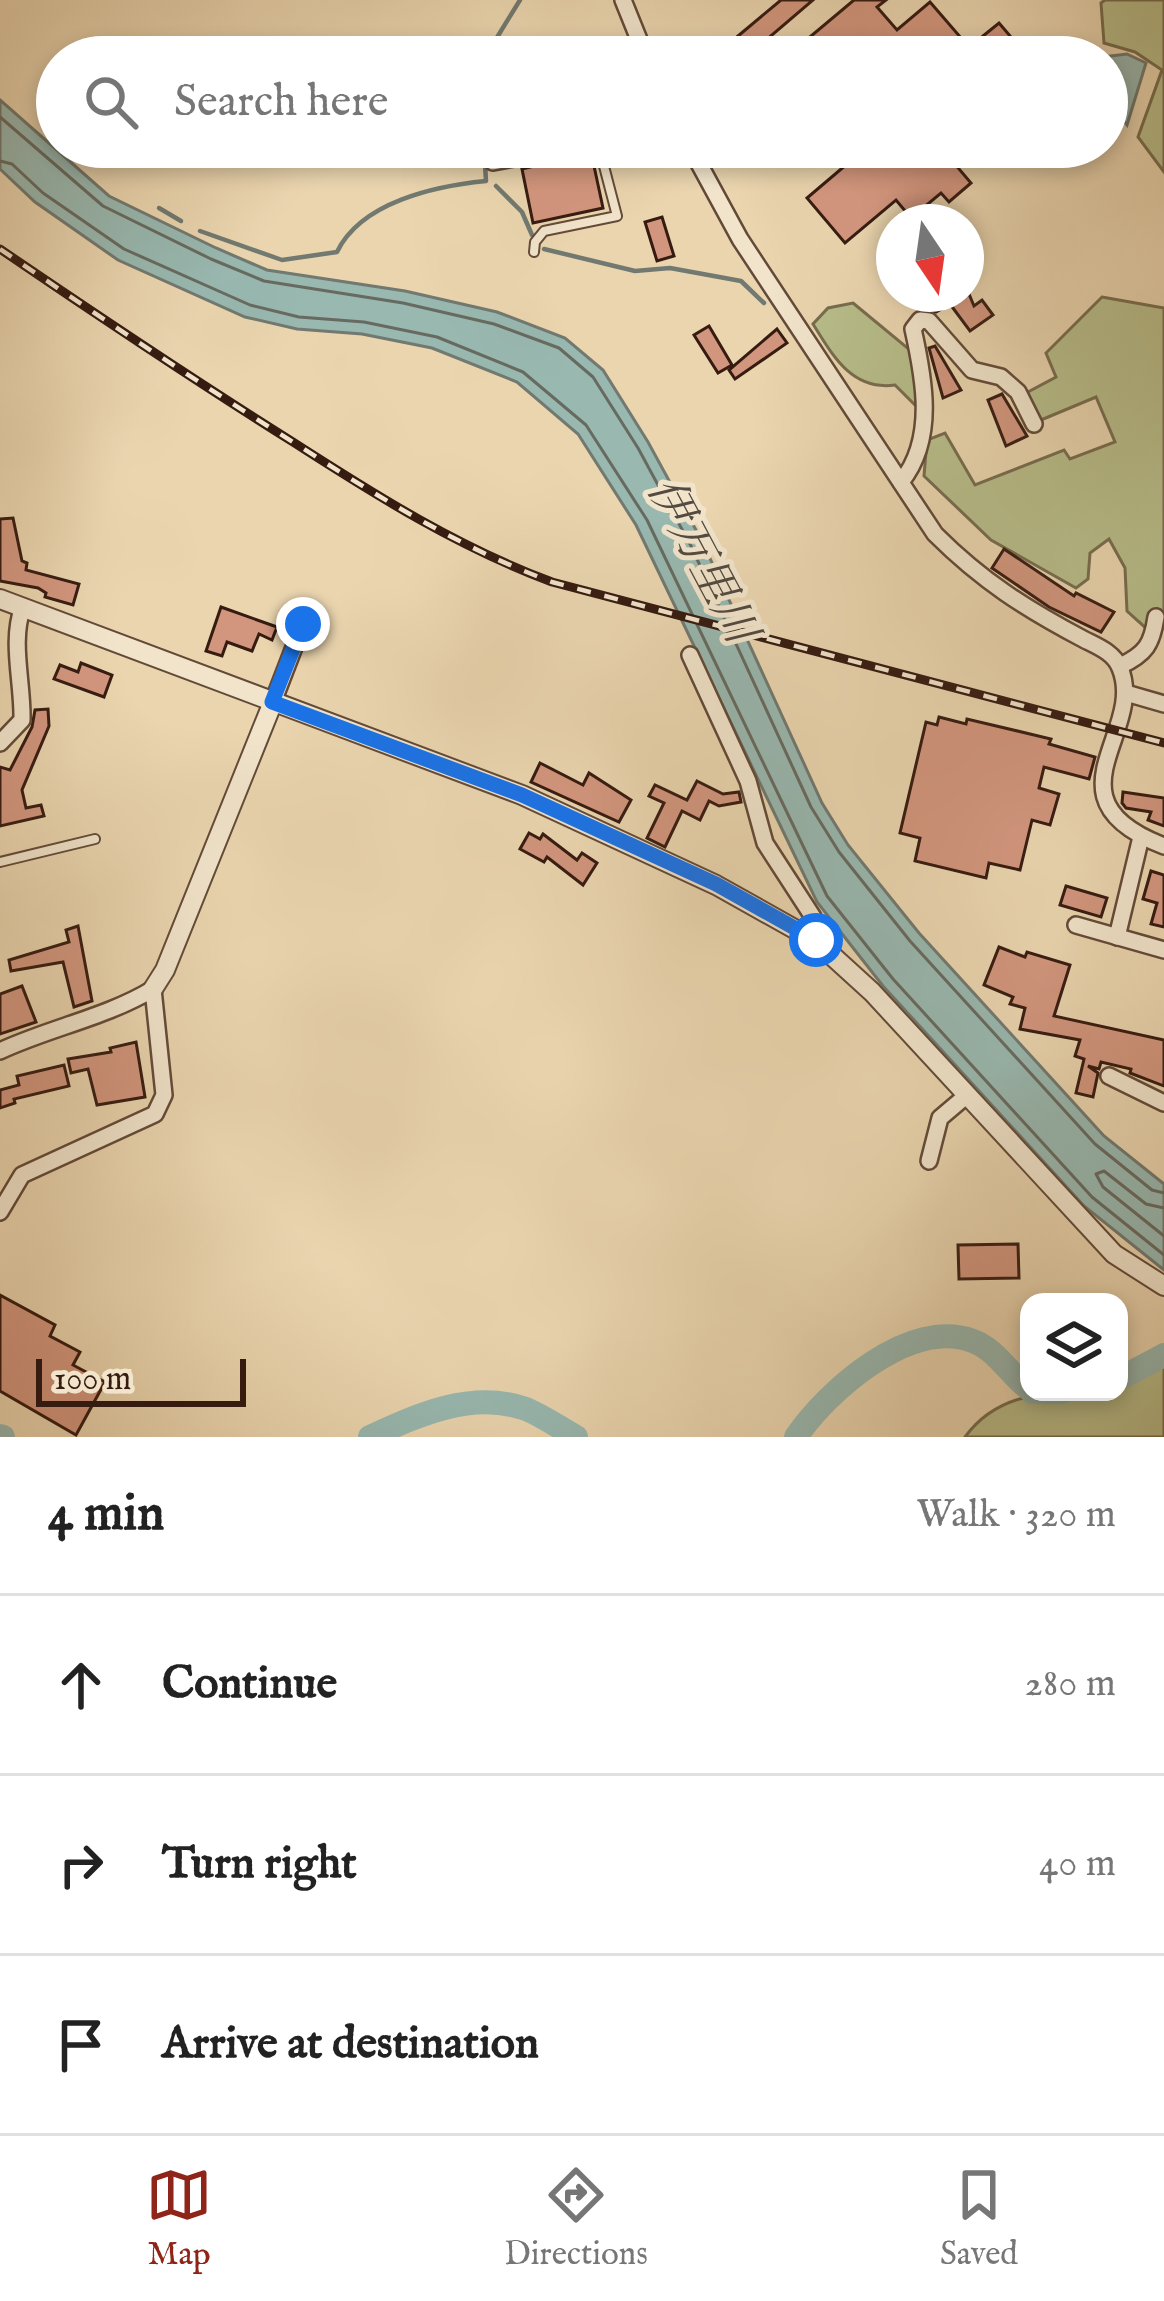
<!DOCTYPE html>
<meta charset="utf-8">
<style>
:root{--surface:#fff;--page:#f6f6f6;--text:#222;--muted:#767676;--line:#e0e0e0;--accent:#8f2418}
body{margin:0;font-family:"IM FELL English","Noto Serif JP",serif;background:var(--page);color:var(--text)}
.controls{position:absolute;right:36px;bottom:36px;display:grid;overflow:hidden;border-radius:24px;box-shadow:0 6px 18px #0003}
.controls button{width:108px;height:108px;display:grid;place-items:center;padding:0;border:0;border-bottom:3px solid var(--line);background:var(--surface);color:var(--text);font:60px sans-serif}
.compass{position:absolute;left:876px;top:204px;width:108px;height:108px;border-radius:50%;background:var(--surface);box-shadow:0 6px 18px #0003;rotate:167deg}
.scale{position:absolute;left:36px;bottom:30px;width:210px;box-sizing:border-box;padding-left:12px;border:6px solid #361b11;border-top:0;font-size:33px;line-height:42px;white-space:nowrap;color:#361b11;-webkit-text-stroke:9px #f1e4cb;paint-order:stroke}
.stop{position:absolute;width:36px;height:36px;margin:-27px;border:9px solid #1a73e8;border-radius:50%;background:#fff}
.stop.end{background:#1a73e8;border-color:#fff;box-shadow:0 3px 12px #0008}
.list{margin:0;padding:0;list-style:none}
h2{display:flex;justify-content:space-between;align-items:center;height:156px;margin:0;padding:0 48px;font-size:51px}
h2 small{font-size:39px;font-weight:400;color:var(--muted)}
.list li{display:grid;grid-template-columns:78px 1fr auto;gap:36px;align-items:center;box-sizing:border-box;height:180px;padding:0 48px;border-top:3px solid var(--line)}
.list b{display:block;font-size:45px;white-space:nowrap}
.list em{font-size:39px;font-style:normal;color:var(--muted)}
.icon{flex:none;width:66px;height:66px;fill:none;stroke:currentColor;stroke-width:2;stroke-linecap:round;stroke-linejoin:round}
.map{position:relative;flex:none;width:1164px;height:1437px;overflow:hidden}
.search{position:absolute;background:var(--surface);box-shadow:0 6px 18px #0003;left:36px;right:36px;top:36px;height:132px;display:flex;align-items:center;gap:30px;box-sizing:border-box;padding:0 42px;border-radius:66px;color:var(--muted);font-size:45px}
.sheet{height:696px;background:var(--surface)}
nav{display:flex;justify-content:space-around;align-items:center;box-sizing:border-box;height:168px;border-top:3px solid var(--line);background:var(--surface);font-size:33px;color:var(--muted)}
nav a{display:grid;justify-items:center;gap:6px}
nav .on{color:var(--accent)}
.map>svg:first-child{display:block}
.green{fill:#b7bd8a;stroke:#766c4e;stroke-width:3}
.water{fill:#98b8b0;stroke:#717970;stroke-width:3}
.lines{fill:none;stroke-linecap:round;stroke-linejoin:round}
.shore{stroke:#676a60;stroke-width:3}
.stream{stroke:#717970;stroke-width:4.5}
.river{stroke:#98b8b0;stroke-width:24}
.building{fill:#d2967e;stroke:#361b11;stroke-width:3}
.service-casing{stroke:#634a38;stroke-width:12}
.minor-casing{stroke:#634a38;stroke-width:20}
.tertiary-casing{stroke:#634a38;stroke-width:22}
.service{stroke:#f1e4cb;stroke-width:8}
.minor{stroke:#f1e4cb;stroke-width:15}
.tertiary{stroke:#f1e4cb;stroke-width:18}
.rail-casing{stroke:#361b11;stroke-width:9}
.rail{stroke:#f1e4cb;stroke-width:4.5;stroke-dasharray:14;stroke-linecap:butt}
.route{stroke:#1a73e8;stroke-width:15}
.labels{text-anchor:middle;stroke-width:10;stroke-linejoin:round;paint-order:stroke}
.water-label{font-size:45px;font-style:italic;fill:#534a41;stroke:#f1e4cb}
</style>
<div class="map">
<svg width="1164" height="1437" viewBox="0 0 1164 1437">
<rect width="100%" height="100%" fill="#ead5af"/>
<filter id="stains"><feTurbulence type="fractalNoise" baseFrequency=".00167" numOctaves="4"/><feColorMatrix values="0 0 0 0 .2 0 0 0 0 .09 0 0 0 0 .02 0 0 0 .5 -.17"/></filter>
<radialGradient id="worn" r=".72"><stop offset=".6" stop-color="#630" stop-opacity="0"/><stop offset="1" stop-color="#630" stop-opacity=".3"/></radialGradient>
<g class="green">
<path d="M1105,0h59v172l-26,-35 24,-67 -27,-18 -31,-9 -3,-40z"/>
<path d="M1102,297l62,11v317l-17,4 -20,-18 -2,-43 -16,-29 -19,14 -2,26 -12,9 -85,-48 -67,-64 3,-36 18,-7 30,52 89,-35 6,9 45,-17 -19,-45 -55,23 -15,-27 30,-16 -10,-24z"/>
<path d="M853,303l57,47 13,45 -8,10 -20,-20c-43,6 -62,-29 -82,-61l15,-16z"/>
<path d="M1164,1359v78h-199c37,-51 97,-45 154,-45v-11z"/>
</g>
<g class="water">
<path d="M1127,54l19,9 -19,62 -20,-27v-41h-5z"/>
<path d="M0,100l109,96 107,52 51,22 138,21 92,21 68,26 38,32 45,72 54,99 120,262 26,42 71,88 185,203 60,48v86l-80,-64 -201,-220 -66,-84 -181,-377 -58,-91 -61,-52 -85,-34 -70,-14 -65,-5 -52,-12 -127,-57 -83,-58 -35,-33z"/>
</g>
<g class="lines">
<g class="shore">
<path d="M0,117l103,89 108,53 53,22 139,22 91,21 65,24 34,29 45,71 53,98 120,261 28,45 71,89 185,203 57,46 12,3"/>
<path d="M0,161l12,3 31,29 81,56 126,56 49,12 65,5 73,15 86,35 63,53 61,95 180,376 66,83 199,218 72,58"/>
<path d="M1164,1208l-18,-4 -42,-33 -8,3 7,13 61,49"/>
</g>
<g class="stream">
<path d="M485,57l35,-57"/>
<path d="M487,150v-3"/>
<path d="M496,186l26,26 10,23"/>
<path d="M159,208l22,13"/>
<path d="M200,231l82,29 55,-8c24,-50 98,-66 149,-71l-1,-17"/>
<path d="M544,249l91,22 35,-3 71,13 23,22"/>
</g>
<g class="river">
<path d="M1119,1379l45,-24"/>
<path d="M1032,1392h30"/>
<path d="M0,1436l3,1"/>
<path d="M370,1437c48,-22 102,-47 156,-28 17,7 34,19 50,28"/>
<path d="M796,1437c32,-47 115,-120 177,-96 24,9 36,33 56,48"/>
</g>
</g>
<g class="building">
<path d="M781,0h32l-61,52 -14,-16z"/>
<path d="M854,0h32l-9,7 20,23 33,-28 32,37 -21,18h-48l-7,-7 -9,7h-11l-15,-17 -19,17 -7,-5 -6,5h-33z"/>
<path d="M999,23l29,34h-27l-18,-21z"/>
<path d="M867,147h91l-10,9 23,27 -22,19 -8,-9 -30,25 -15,-18 -51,43 -38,-45z"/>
<path d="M591,152l12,56 -70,15 -11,-54z"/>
<path d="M662,217l12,39 -17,5 -12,-39z"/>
<path d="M936,294h33l5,12 8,-6 11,15 -23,16 -20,-27 -14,8 -7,-3 -5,-9z"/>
<path d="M709,326l23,39 -14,8 -24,-38z"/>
<path d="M777,329l10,14 -52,36 -6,-9z"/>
<path d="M935,346l26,44 -18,8 -14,-50z"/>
<path d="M1002,394l25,42 -21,10 -18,-46z"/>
<path d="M13,518l9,43 5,2 -1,7 53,14 -6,21 -28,-8 1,-4 -8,-5 -38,-7v-62z"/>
<path d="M1004,549l70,47 2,-3 38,19 -13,20 -52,-25 -57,-39z"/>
<path d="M221,607l56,20 -5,13 -13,-6 -7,17 -25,-9 -5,14 -16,-5z"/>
<path d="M81,663l31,12 -8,22 -50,-18 6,-14 18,7z"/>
<path d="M48,709l1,17 -27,64 4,18 15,-3 3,11 -44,10v-59l10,3 22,-43 3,-17z"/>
<path d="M939,717l27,7 1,-5 84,20 -2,5 46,13 -6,22 -45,-12 -5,21 20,6 -9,31 -18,-5 -12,50 -31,-7 -3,15 -71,-17 5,-23 -20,-5 26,-111 11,3z"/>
<path d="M540,763l43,22 6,-12 42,27 -12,22 -88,-40z"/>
<path d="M697,781l26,13 16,-2 2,10 -22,4 -10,-5 -9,19 -18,-9 -17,36 -18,-9 17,-35 -15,-7 6,-11 32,15z"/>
<path d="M1123,792l41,6v28l-16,-6 3,-8 -25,-4 -4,-5z"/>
<path d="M529,833l11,6 3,-5 34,26 5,-7 15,10 -14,22 -36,-28 -3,5 -24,-13z"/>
<path d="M1151,871l13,4v52l-13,-3 6,-21 -14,-4z"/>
<path d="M1066,886l41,12 -6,19 -41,-12z"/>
<path d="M78,926l14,75 -18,6 -11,-45 -52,9 -2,-11 60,-18 -3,-12z"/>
<path d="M999,947l26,10 2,-5 43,13 -16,51 110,24v46l-34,-13 1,-4 -30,-7 -2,7 -11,-3 10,7 -5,24 -17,-4 8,-34 -9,-3 5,-16 -60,-11 5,-21 -15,-4 3,-7 -29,-12z"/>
<path d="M22,986l14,36 -36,12v-40z"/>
<path d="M136,1042l9,55 -48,8 -9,-36 -17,4 -3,-14 43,-7 -1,-4z"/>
<path d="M64,1065l5,21 -55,13 1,4 -15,5v-18l19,-5 -2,-9z"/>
<path d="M1018,1244l1,34 -60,1 -1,-34z"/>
<path d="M0,1295l55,30 -5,11 30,16 -7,13 32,17 -29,53 -76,-44z"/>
</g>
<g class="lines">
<g class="service-casing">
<g id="service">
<path d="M534,252l1,-10 9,-11 73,-15 -18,-69"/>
<path d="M0,862l95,-23"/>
</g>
</g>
<g class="minor-casing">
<g id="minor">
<path d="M623,0l23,57"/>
<path d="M690,147l50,92 195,295c47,47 91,75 150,106 14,7 29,13 35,28 27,64 -79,131 44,178"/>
<path d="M493,162l78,-15"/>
<path d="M901,482c35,-43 23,-104 12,-153l7,-9 9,1 43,49 29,7 17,15 16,32"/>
<path d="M690,655l58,126 17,62 48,74 3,24"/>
<path d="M1120,666c26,-12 32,-22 36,-49"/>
<path d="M1126,693l38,11"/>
<path d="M273,702l30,-78"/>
<path d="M0,743l22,-23c1,-37 -12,-79 1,-113"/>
<path d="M1076,925l88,25"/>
<path d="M1117,937l24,-100"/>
<path d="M0,1051c49,-23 107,-34 153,-62l11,106 -9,19 -133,61 -22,37"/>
<path d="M1109,1076l55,27"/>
<path d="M929,1161l11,-43 26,-22"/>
</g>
</g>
<g class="tertiary-casing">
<g id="tertiary">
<path d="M0,599l522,196 194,90 100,56 56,51 242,262 50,32"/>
<path d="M153,989l12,-19 108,-268"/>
</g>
</g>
<use href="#service" class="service"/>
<use href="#minor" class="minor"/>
<use href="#tertiary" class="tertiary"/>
<g class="rail-casing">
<path id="rail" d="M0,249c97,66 194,131 293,193 84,54 165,105 259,140l612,161"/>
</g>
<use href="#rail" class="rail"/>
</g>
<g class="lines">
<path class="route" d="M303,624l-31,78 250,93 194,89 100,56"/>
</g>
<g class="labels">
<g class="water-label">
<text transform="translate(704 559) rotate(62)" y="16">伊万里川</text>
</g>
</g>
<rect width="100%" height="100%" filter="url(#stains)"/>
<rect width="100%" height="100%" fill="url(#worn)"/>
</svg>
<div class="controls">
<button><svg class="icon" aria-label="layers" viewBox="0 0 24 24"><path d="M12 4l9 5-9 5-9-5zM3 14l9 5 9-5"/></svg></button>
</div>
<svg class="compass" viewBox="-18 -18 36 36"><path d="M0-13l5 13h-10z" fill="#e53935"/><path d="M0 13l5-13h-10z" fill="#767676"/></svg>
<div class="scale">100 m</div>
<div class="stop" style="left:816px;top:940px"></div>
<div class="stop end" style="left:303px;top:624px"></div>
<div class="search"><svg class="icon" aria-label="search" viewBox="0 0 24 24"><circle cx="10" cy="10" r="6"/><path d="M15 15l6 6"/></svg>Search here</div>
</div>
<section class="sheet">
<h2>4 min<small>Walk · 320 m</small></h2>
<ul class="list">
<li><svg class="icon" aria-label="ahead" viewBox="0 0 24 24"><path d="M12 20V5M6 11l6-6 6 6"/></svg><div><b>Continue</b></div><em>280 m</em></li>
<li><svg class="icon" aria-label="right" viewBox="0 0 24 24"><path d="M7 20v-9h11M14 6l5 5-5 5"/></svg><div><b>Turn right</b></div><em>40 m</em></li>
<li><svg class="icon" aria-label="arrive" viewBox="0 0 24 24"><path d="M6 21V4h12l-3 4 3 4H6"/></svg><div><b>Arrive at destination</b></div></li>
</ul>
</section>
<nav>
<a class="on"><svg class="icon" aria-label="map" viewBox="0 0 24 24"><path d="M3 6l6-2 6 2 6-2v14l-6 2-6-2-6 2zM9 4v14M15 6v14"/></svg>Map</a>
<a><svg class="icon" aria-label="directions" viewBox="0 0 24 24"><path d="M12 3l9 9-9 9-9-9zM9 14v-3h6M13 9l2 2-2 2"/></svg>Directions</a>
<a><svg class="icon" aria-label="saved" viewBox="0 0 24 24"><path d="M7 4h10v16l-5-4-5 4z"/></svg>Saved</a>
</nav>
